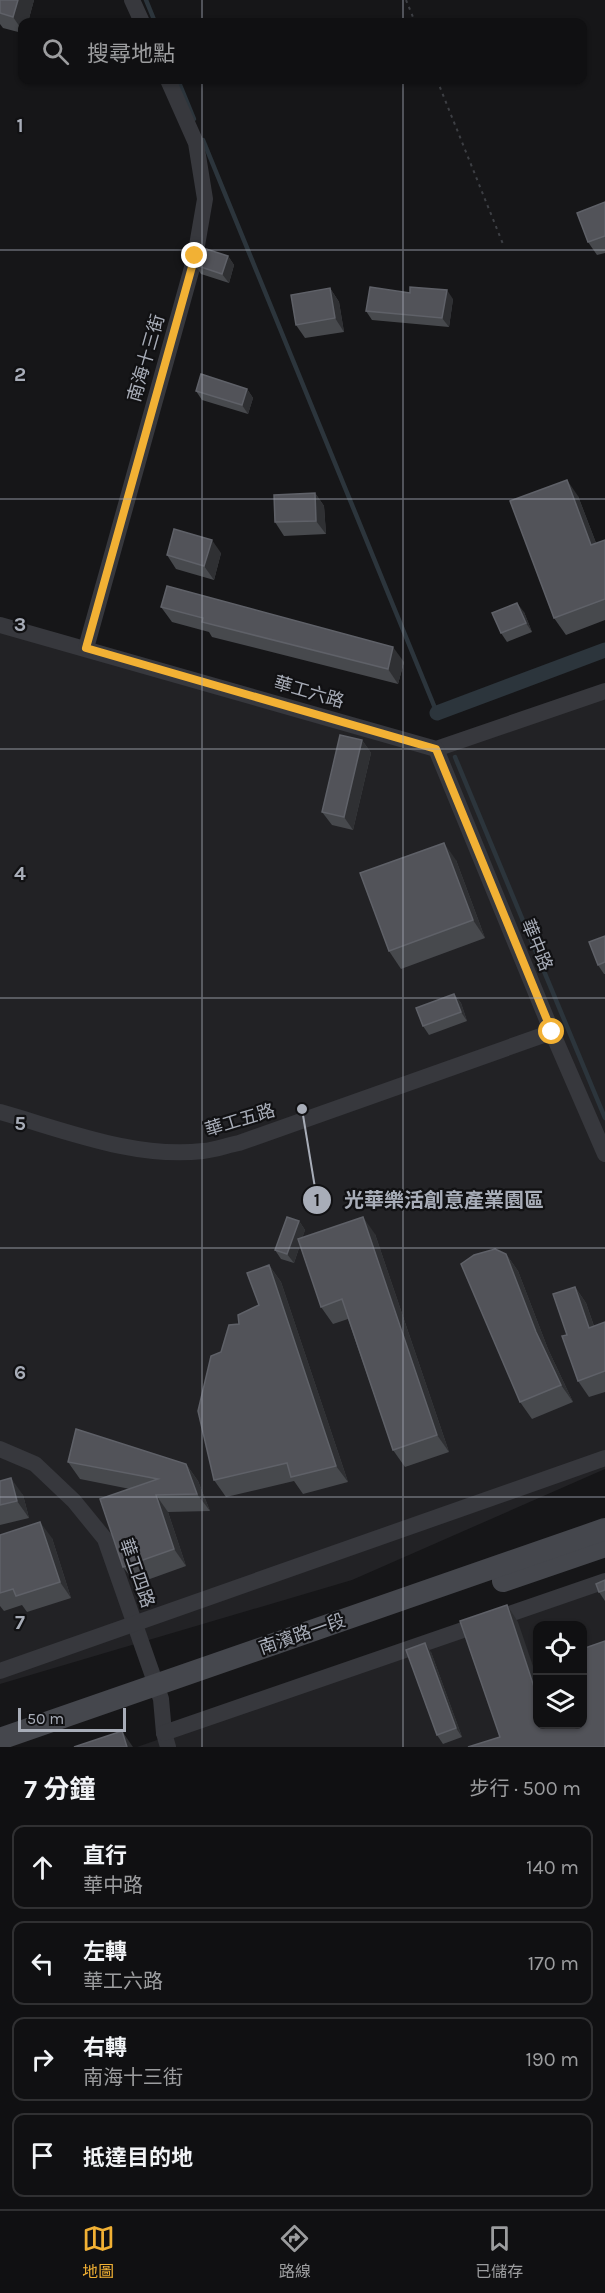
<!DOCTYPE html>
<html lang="zh-TW">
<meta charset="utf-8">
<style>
:root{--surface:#101012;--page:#19191b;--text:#f1f3f6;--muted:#9c9d9f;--line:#303032;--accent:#f2b134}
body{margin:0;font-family:Karla,"Noto Sans TC",sans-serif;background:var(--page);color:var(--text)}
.controls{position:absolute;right:18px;bottom:18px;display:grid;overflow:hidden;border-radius:12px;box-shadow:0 2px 4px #0004}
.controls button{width:54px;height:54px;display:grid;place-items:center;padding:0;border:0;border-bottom:2px solid var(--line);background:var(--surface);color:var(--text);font:30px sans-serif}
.scale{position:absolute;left:18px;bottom:15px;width:108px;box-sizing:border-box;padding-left:6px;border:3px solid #a8adb8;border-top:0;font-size:16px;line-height:21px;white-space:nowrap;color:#a8adb8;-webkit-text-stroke:4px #111113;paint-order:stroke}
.stop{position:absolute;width:18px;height:18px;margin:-14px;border:4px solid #f2b134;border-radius:50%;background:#fff}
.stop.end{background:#f2b134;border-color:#fff;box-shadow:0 2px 6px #0008}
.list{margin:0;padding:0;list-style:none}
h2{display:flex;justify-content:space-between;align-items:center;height:78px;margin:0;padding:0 24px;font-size:26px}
h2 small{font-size:20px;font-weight:400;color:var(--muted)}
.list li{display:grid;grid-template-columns:39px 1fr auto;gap:18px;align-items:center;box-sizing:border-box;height:84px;margin:0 12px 12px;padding:0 12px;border:2px solid var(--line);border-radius:12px}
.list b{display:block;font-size:22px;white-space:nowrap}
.list p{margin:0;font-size:20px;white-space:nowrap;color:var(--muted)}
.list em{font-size:20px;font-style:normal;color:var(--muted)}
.icon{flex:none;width:33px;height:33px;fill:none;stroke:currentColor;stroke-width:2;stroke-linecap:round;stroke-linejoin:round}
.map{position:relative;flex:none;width:605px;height:1747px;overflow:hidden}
.search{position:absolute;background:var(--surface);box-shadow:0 2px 4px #0004;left:18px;right:18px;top:18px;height:66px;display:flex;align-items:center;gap:15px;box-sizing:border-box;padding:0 21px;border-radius:12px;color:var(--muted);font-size:22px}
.sheet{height:462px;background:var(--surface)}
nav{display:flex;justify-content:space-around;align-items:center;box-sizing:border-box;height:84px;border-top:2px solid var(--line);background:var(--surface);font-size:16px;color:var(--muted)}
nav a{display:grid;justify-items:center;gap:3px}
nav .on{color:var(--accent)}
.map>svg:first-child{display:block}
.built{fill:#222225;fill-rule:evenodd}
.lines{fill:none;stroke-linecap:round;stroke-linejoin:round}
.stream{stroke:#2c353c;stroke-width:4.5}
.canal{stroke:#2c353c;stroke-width:15}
.path{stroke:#3d3f44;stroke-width:2;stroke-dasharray:3 4.5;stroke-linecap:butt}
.street{stroke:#37383d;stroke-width:16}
.secondary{stroke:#45474d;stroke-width:22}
.wall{fill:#47494d}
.shaded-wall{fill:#2f3033}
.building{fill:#525359;stroke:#5f6168;stroke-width:1.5}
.route{stroke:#f2b134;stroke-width:8}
.grid{fill:none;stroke:#a8adb8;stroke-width:1.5;stroke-opacity:0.55}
.labels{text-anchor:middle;stroke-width:4.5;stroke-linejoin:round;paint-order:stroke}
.street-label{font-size:18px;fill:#a8adb8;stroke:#111113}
.grid-label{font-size:20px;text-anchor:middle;font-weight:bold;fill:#a8adb8;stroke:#111113;stroke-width:4.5;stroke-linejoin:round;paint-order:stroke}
.leader{fill:none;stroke:#a8adb8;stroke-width:2}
.callout-dot{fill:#a8adb8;stroke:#111113;stroke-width:2}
.mark-label{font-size:18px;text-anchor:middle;font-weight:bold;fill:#111}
.callout-label{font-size:20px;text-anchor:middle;font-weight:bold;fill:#a8adb8;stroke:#111113;stroke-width:4.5;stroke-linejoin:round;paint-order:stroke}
</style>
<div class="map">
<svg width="605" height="1747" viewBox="0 0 605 1747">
<rect width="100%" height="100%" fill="#161618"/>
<g class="built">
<path d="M0,619l436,130 169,-58v778l-253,111 -352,104z"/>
<path d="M605,1585v162h-468l273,-95zM538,1626h44v98h-44z"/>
</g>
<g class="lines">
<g class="stream">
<path d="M146,0l9,22"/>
<path d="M178,80l16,39"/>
<path d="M203,140l234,573"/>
<path d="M455,757l150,361"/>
</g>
<path class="canal" d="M437,713l168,-63"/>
<g class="path">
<path d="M406,0l9,22"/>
<path d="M437,80l66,164"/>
</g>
<g class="street">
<path d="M132,0l10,22"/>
<path d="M0,625l436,124 169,-58"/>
<path d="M86,648l109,-391 10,-58 -9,-56 -28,-63"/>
<path d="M436,749l116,283 53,122"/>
<path d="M0,1112c64,18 135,47 203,39 12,-1 25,-6 36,-8l313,-111"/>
<path d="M0,1449l35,15 39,37 31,38 56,160 3,34 4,14"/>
<path d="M0,1671l605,-213"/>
<path d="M164,1733l441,-152"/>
</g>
<g class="secondary">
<path d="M503,1581l102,-35"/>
<path d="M0,1739l605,-210"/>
</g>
</g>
<g class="wall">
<path d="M0,0h34l-6,22h-6v11l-19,-5 -3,-4z"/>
<path d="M605,202v51l-8,2 -9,-13z"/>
<path d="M228,256l6,9 -5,18 -28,-9 -6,-9z"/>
<path d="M330,288l9,14 5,30 -39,6 -9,-13z"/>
<path d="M453,299l-4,28 -77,-7 -6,-9z"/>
<path d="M247,389l6,9 -5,16 -46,-14 -6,-9z"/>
<path d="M315,493l9,13 2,28 -42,2 -9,-14z"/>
<path d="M578,496l18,47 9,-3v80l-39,15 -12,-17z"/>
<path d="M221,553l-7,27 -38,-11 -9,-14z"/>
<path d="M161,607l243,55 -6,22 -186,-47 -3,-5 -37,-10z"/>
<path d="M524,612l8,20 -25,10 -6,-9z"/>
<path d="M362,740l9,13 -18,77 -21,-5 -10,-13z"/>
<path d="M456,860l29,78 -84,31 -12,-18z"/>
<path d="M605,936v38h-1l-6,-9z"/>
<path d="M454,994l7,9 6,18 -38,14 -6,-9z"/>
<path d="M299,1221l6,9 -3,8 73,-4 74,218 -44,15 -12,-17 -45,-131 -15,5 -12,-17 -21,-62 -6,18 -13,-4 -6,-9z"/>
<path d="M506,1254l12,17 30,78 25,53 -41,17 -12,-17z"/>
<path d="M269,1265l12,17 67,200 -45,12 -9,-13 -68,16 -12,-17 7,-128 18,-28 20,-19z"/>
<path d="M575,1287l11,16 8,23 11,-4v70l-16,5 -11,-16 -11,-46z"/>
<path d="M68,1462l118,2 12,17 12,30 -42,1 18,54 -50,18 -13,-17 7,-78 -50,-10z"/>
<path d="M0,1481l23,14 6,23 -29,7z"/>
<path d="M0,1535l52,3 19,60 -44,14 -5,-7 -18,6 -4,-5z"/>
<path d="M605,1580v21l-6,-9z"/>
<path d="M431,1652l31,85 -19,7 -6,-9z"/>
</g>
<g class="shaded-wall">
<path d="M18,0h16l-6,22h-6v8l-9,-13z"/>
<path d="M228,256l6,9 -5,18 -7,-9z"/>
<path d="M330,288l9,14 5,30 -9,-14z"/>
<path d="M447,290l6,9 -4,28 -7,-9z"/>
<path d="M247,389l6,9 -5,16 -6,-9z"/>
<path d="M567,480l11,16 25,65 -12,-16z"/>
<path d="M315,493l9,13 2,28 -10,-13z"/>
<path d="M212,540l9,13 -7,27 -10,-14z"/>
<path d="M517,603l7,9 8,20 -6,-9z"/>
<path d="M393,647l11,15 -6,22 -10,-15z"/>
<path d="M362,740l9,13 -18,77 -9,-13z"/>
<path d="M444,843l12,17 29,78 -12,-18z"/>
<path d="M454,994l7,9 6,18 -6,-9z"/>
<path d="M363,1217l12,17 74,218 -12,-17z"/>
<path d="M299,1221l6,9 -11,33 -7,-9z"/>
<path d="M506,1254l12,17 30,78 25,53 -12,-17 -25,-53z"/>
<path d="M269,1265l12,17 67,200 -12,-16z"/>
<path d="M575,1287l11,16 14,41 -11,-16z"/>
<path d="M186,1464l12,17 12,30 -13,-17z"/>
<path d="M11,1478l12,17 6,23 -12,-17z"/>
<path d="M156,1495l12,17 18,54 -12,-17z"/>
<path d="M40,1522l12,16 19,60 -11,-16z"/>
<path d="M507,1605l11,17 19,56v18z"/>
<path d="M425,1643l6,9 31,85 -6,-9z"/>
<path d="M122,1731l11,16h-6z"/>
</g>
<g class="building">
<path d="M0,0h18l-5,17 -13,-4z"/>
<path d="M605,202v34l-17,6 -11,-29z"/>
<path d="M200,247l28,9 -6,18 -27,-9z"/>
<path d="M370,287l40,6v-6l37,3 -5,28 -76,-7z"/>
<path d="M330,288l5,30 -39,7 -5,-30z"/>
<path d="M201,374l46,15 -5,16 -46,-14z"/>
<path d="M567,480l24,65 14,-5v59l-51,19 -44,-117z"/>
<path d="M315,493l1,28 -41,1 -1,-27z"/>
<path d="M174,529l38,11 -8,26 -37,-11z"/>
<path d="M167,586l226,61 -5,22 -186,-47 1,-4 -42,-11z"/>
<path d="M517,603l9,20 -25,10 -9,-20z"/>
<path d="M340,735l22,5 -18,77 -22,-5z"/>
<path d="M444,843l29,77 -84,31 -29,-78z"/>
<path d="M605,936v26l-7,3 -9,-23z"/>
<path d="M454,994l7,18 -38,14 -7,-18z"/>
<path d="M287,1217l12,4 -12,33 -12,-4z"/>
<path d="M363,1217l74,218 -44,15 -51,-151 -21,8 -23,-68z"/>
<path d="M495,1249l11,5 30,78 25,53 -41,17 -59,-138 13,-9z"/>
<path d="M269,1265l67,201 -45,11 -4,-14 -73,17 -16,-69 13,-55 10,-4 8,-27 10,-1 -1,-9 21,-10 -12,-32z"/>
<path d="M575,1287l14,41 16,-6v49l-27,10 -16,-45 5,-1 -14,-41z"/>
<path d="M76,1429l110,35 11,30 -41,1 18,54 -51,18 -23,-68 58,-20 -90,-17z"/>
<path d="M11,1478l6,23 -17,4v-24z"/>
<path d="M40,1522l20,60 -44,14 -3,-7 -13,4v-58z"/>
<path d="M605,1580v10l-6,2 -3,-8z"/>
<path d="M507,1605l30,91v29h45v-76l23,-8v106h-137l32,-10 -40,-116z"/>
<path d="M425,1643l31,85 -19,7 -31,-85z"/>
<path d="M122,1731l5,16h-53z"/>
</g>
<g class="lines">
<path class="route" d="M195,256l-109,392 350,101 116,283"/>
</g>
<path class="grid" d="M202,0v22M403,0v22M202,80v1667M403,80v1667M0,250h605M0,499h605M0,749h605M0,998h605M0,1248h605M0,1497h605"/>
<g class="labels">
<g class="street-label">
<text transform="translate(146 358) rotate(-74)" y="6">南海十三街</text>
<text transform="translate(309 692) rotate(16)" y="6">華工六路</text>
<text transform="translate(537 945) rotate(68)" y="6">華中路</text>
<text transform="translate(240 1120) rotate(-17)" y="6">華工五路</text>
<text transform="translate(137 1573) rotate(71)" y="6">華工四路</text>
<text transform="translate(302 1634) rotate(-19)" y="6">南濱路一段</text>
</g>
</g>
<g class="grid-label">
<text x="20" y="132">1</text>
<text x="20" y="381">2</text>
<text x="20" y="631">3</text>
<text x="20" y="880">4</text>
<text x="20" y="1130">5</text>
<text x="20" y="1379">6</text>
<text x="20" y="1629">7</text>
</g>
<path class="leader" d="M302 1109L317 1200"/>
<g class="callout-dot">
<circle cx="302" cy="1109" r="6"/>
<circle cx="317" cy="1200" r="15"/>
</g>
<g class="mark-label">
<text x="317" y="1206">1</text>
</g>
<g class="callout-label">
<text x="444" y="1207">光華樂活創意產業園區</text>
</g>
</svg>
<div class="controls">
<button><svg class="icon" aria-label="locate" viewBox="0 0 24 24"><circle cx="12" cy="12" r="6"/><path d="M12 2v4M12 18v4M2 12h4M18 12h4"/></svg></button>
<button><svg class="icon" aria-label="layers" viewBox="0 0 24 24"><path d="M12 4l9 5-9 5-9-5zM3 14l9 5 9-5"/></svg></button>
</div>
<div class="scale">50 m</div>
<div class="stop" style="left:552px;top:1032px"></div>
<div class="stop end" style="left:195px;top:256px"></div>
<div class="search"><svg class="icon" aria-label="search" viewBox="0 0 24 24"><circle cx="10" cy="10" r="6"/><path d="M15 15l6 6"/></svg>搜尋地點</div>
</div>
<section class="sheet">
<h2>7 分鐘<small>步行 · 500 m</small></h2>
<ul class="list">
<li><svg class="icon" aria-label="ahead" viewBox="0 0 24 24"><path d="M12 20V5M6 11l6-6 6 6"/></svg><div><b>直行</b><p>華中路</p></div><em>140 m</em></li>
<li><svg class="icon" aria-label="left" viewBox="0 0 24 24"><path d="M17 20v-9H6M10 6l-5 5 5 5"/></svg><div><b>左轉</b><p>華工六路</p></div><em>170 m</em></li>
<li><svg class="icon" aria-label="right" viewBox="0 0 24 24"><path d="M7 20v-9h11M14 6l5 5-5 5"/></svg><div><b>右轉</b><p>南海十三街</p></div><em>190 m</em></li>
<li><svg class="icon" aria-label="arrive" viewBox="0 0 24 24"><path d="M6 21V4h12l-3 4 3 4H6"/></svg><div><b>抵達目的地</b></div></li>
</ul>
</section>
<nav>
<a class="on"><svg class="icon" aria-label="map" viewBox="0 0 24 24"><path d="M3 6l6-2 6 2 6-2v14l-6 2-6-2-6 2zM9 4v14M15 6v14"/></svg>地圖</a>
<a><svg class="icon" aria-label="directions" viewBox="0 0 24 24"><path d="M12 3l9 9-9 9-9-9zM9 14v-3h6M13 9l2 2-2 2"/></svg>路線</a>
<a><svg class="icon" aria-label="saved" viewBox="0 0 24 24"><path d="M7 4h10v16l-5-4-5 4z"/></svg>已儲存</a>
</nav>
